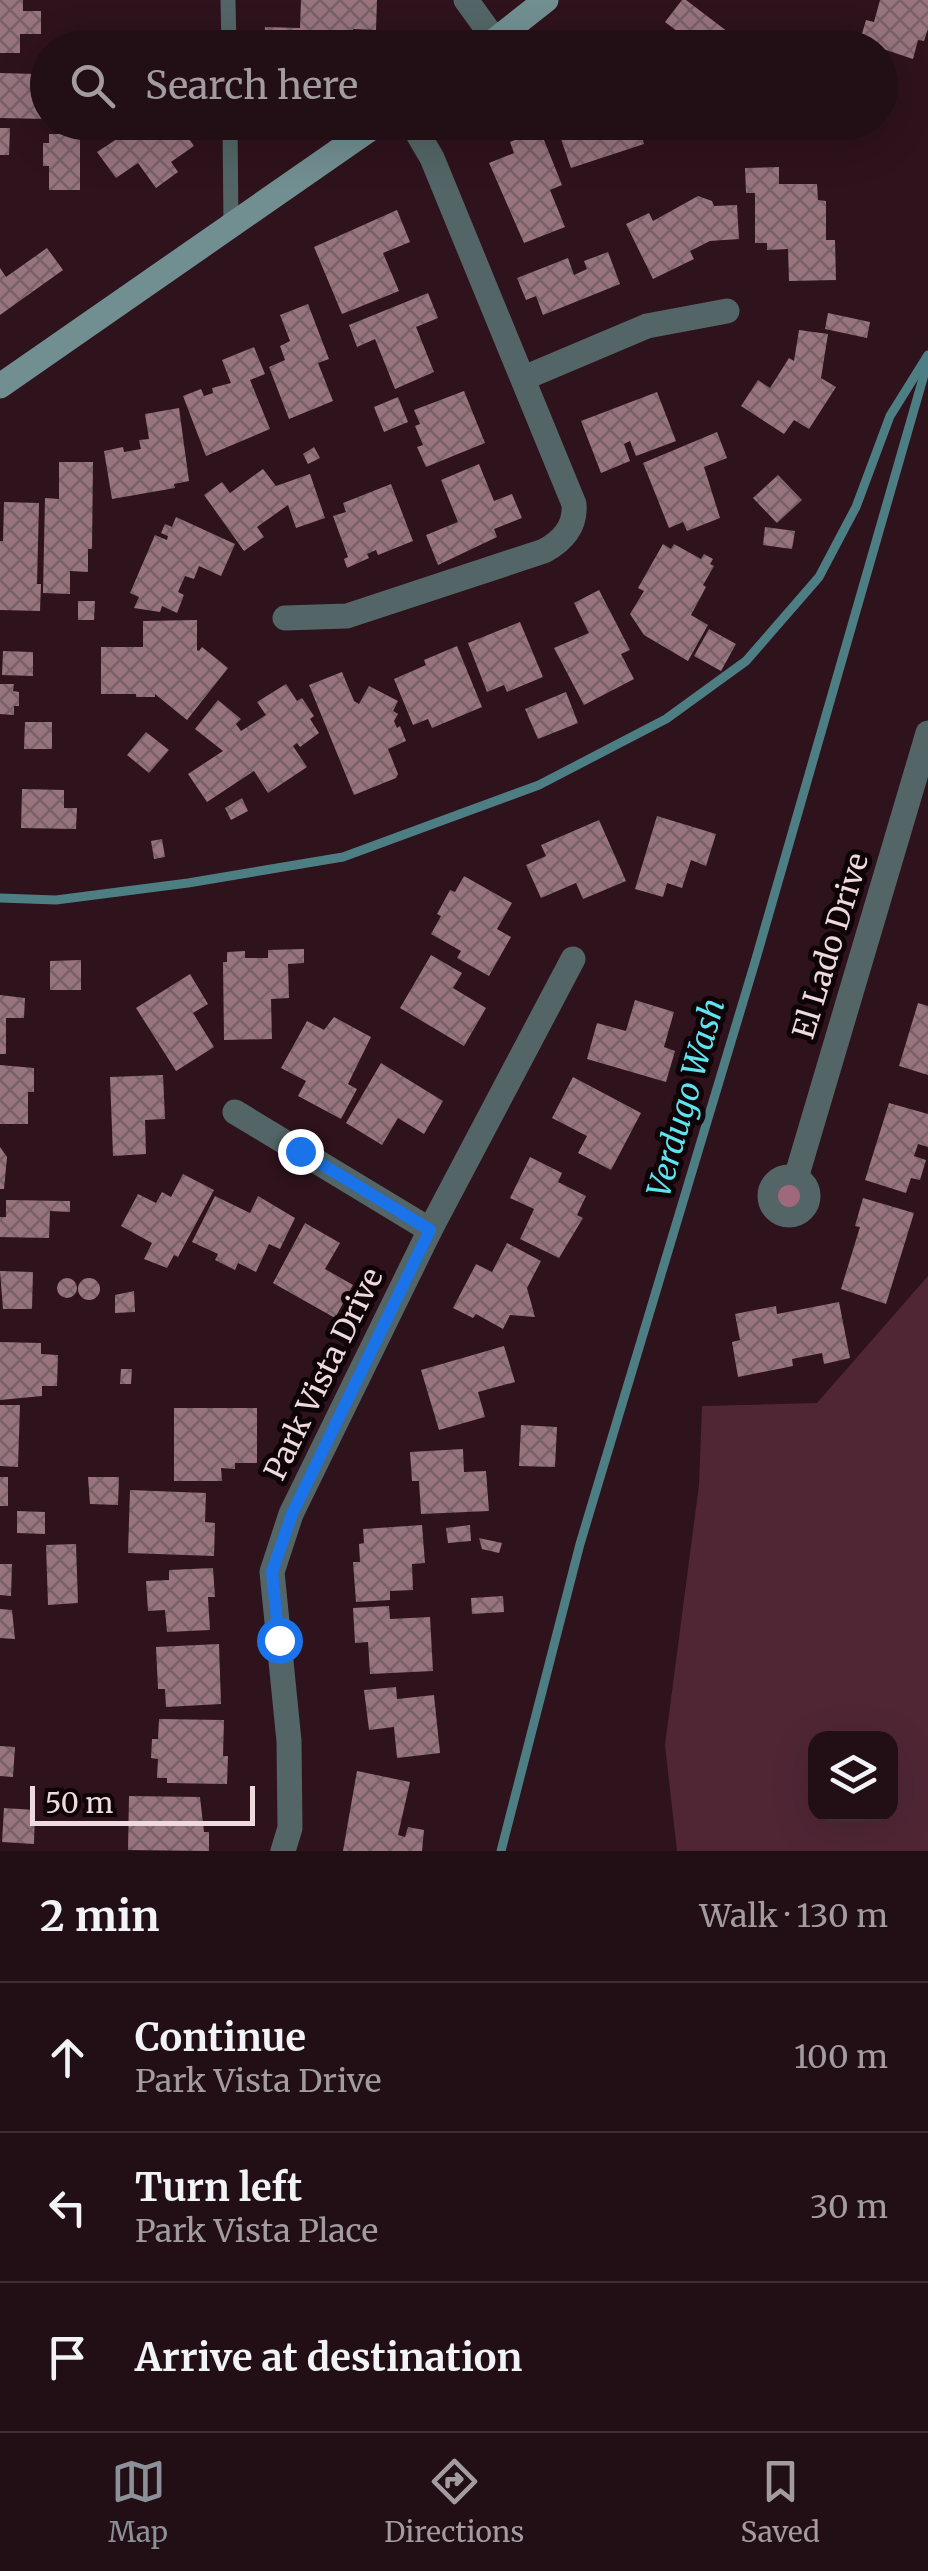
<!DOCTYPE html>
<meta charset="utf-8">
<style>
:root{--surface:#220e15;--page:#2a171e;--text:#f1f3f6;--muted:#a29ca0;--line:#3f2e34;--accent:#8c9099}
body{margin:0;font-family:Merriweather,serif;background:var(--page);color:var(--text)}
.controls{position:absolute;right:30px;bottom:30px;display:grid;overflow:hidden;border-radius:20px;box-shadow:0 10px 40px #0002}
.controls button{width:90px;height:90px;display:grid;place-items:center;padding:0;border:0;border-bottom:2px solid var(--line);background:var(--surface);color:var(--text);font:50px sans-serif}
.scale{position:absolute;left:30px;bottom:25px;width:225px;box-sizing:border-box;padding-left:10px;border:5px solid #eed9de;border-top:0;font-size:28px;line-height:35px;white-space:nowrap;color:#eed9de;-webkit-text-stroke:8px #0e0407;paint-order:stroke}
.stop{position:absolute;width:30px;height:30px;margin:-22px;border:8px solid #1a73e8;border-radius:50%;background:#fff}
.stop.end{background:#1a73e8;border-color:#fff;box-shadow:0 2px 10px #0008}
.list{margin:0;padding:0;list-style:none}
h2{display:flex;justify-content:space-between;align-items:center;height:130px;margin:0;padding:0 40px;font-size:42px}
h2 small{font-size:32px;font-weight:400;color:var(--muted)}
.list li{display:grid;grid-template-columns:65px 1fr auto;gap:30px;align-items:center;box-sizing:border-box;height:150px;padding:0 40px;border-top:2px solid var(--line)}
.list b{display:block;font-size:38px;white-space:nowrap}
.list p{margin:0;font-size:32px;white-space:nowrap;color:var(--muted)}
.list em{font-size:32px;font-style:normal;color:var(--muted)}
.icon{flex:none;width:55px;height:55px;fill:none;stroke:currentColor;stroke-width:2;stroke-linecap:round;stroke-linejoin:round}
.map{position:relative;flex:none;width:928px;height:1851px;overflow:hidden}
.search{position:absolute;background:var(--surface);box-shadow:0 10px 40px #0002;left:30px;right:30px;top:30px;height:110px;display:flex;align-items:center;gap:25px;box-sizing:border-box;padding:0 35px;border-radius:55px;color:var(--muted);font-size:38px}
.sheet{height:580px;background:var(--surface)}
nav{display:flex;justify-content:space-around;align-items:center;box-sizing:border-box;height:140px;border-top:2px solid var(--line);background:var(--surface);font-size:28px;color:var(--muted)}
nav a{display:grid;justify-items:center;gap:5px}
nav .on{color:var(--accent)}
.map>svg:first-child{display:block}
.grass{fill:#502635;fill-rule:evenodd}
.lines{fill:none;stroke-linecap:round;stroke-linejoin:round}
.stream{stroke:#4c7e84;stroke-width:9}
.building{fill:url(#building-cross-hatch)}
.lane{stroke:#536566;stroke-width:15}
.street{stroke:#536566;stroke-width:25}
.secondary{stroke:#718e90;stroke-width:25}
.tree{fill:#9f697b}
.route{stroke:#1a73e8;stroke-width:12}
.labels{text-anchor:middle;stroke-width:10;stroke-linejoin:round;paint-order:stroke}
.street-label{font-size:30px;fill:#eed9de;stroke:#0e0407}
.water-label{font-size:32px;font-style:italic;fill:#5ee4ef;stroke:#0e0407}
</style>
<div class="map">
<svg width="928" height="1851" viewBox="0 0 928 1851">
<defs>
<pattern id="building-cross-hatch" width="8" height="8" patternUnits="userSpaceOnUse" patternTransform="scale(2.5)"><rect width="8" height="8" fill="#98747f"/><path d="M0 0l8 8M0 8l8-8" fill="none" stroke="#786067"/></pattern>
</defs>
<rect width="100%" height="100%" fill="#2e121c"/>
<path class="grass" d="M928,1276v575h-251l-12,-106 34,-260 3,-79 115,-3zM816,1739h74v75h-74z"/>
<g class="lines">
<g class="stream">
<path d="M0,898l56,2 132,-17 155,-26 196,-72 127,-66 80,-58 73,-84 37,-70 34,-91 38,-61"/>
<path d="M501,1851l79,-307 175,-582 173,-601"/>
</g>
</g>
<g class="building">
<path d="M0,0h23v11h18v23h-21v19h-20z"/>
<path d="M301,0h76l-1,30 -23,-1 -1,19h-88l1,-21 35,1z"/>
<path d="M682,0h4l63,48h-57l2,-4 -29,-22z"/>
<path d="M880,0h48v29l-4,12 -6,-1 -5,19 -33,-11 -21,-4 7,-24 8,2z"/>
<path d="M36,63h12v56l-48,-1v-45l36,1z"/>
<path d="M121,122h56l17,24 -23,16 7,10 -22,16 -18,-25 -22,15 -19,-26 26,-17 -7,-9z"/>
<path d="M555,122h83l6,22 -73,24z"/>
<path d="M0,128h10l-1,27h-9z"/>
<path d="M540,130l22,55 -12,5 15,37 -41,16 -35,-80 25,-10 -4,-11z"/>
<path d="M49,134h31v56h-31v-24h-6v-23h6z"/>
<path d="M779,167v17h38l1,16 8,1v39h9l1,40 -47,1 -1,-32 -21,1v-7h-12v-50h-9l-1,-25z"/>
<path d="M698,196l14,5 2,5 23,-1 2,34 -29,2 -20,10 4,8 -41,20 -27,-55 23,-11 4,8z"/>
<path d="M397,210l13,32 -27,11 16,38 -57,23 -28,-67z"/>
<path d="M47,248l16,22 -63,45v-47l6,9z"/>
<path d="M608,252l12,32 -77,31 -7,-19 -10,4 -9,-22 51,-20 6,17 13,-6 -3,-8z"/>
<path d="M428,293l10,25 -22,9 18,45 -39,17 -20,-50 -18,8 -8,-22z"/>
<path d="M308,304l21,55 -11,4 15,38 -44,18 -20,-52 16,-7 -5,-14 10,-5 -10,-26z"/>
<path d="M828,313l42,9 -3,16 -42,-9z"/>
<path d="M799,330l29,4 -7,44 15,9 -27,42 -15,-9 -10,14 -43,-28 17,-26 12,8 19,-30 5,3z"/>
<path d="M254,347l11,27 -15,6 20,49 -64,27 -23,-60 18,-7 3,7 9,-3 -1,-5 19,-5 -9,-23z"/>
<path d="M464,391l21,52 -59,24 -9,-20 6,-2 -8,-19 5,-2 -6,-14z"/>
<path d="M657,392l19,49 -40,15 -6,-15 -6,3 6,17 -29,12 -20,-52z"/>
<path d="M398,397l10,25 -24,10 -10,-25z"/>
<path d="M179,408l10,73 -15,3 1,4 -63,11 -8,-48 19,-4 1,5 17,-3 -2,-9 10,-1 -4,-25z"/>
<path d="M717,432l10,26 -23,9 16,51 -33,13 -4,-9 -14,6 -26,-65z"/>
<path d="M314,447l6,11 -12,6 -5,-10z"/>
<path d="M59,462h34l-1,87h-4v23l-18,-1v23l-27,-1 2,-95 14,1z"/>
<path d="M479,464l15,37 18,-7 10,24 -28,11 3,8 -59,28 -12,-30 32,-13 -17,-42z"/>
<path d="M263,469l13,17 34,-12 15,44 -29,10 -8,-23 -31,22 7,10 -20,14 -40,-56 18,-13 8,11z"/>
<path d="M778,475l24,25 -25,23 -24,-25z"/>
<path d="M391,484l22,57 -35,14 -2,-5 -9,4 2,4 -22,10 -3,-9 4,-2 -15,-41 13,-4 -3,-9z"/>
<path d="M4,502l35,1 -2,81h4l-1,27 -40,-1v-69h3z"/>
<path d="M176,517l59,27 -14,32 -22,-10 -5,13 -9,-3 -7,16 6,3 -7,18 -15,-7 -2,6 -26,-4 5,-11 -9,-4 25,-58 12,5 1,-4 -7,-3 4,-9 7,3z"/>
<path d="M765,527l30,4 -3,18 -29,-4z"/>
<path d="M663,544l8,5 3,-5 27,15 3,-5 9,5 -3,5 4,2 -11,19 3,2 -15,28 17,10 -20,36 -44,-26 -14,-21 14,-23 -6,-3z"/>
<path d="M599,590l31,60 -9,4 13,25 -50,26 -30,-57 35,-15 -15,-30z"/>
<path d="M78,601h17l-1,19h-16z"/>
<path d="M197,620v30l2,1 3,-4 26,21 -41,52 -32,-26v3h-19v-3h-35v-47h42v-26z"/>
<path d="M520,622l23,55 -36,15 -3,-7 -17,7 -19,-49z"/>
<path d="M709,629l27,15 -15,27 -27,-15z"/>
<path d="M457,646l25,61 -50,21 -4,-9 -15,6 -19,-46 32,-14 -2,-5z"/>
<path d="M3,651l30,1v24l-31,-1z"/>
<path d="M342,672l12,29 5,3 10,-18 29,15 -5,10 5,3 -4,7 3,7 3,-2 6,15 -18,8 10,25 -2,4 -42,17 -45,-110z"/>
<path d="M0,684h14l-1,7 6,1v14h-5v9l-14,-1z"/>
<path d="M286,684l11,17 5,-3 12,18 -4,3 9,14 -19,14 -3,-4 -4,3 14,21 -39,26 -14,-22 -47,31 -19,-28 35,-23 -28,-22 23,-29 23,19 -5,5 5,7 25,-16 -9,-13z"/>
<path d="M566,692l12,31 -40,16 -13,-30z"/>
<path d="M25,722h27v27h-28z"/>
<path d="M146,732l23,18 -20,23 -22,-18z"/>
<path d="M22,789l42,1v18h13l-1,21 -55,-1z"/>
<path d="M242,798l6,13 -17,9 -6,-12z"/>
<path d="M657,816l59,18 -10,32 -15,-6 -9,28 -15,-5 -4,14 -28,-8z"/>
<path d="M599,820l27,61 -43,18 -7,-16 -35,15 -15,-33 20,-9 -5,-11z"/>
<path d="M162,839l3,18 -11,2 -3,-18z"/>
<path d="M464,876l48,27 -15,26 14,8 -22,39 -32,-18 4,-7 -30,-17 10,-18 -4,-2 13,-24 5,2z"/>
<path d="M304,949v14l-16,1 1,34 -18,1 1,40 -48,1 -1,-78h4v-10l18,-1v7h23v-8z"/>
<path d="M431,955l31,18 -9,15 33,20 -22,38 -64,-38z"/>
<path d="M81,960v30h-31v-29z"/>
<path d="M190,974l18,30 -15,9 21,34 -38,24 -40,-63z"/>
<path d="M0,995l25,3 -1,20h-18v36h-6z"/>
<path d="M635,1000l39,12 -10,35 11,4 -9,31 -79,-23 10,-36 29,8z"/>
<path d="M918,1003l10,3v69l-29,-9z"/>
<path d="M334,1017l37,20 -23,47 9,5 -16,30 -43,-23 8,-15 -25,-13 26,-47 17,9z"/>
<path d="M381,1063l62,38 -19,33 -26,-16 -16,27 -36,-22z"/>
<path d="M0,1065l34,3v24h-6v32h-28z"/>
<path d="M163,1075l2,44 -20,1 1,34 -33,2 -3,-79z"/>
<path d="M573,1077l68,36 -30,57 -33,-17 9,-17 -35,-18z"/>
<path d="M889,1103l39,11v33l-10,-3 -4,12 12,4 -6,20 -9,-2 -5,15 -41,-13z"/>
<path d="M0,1147l7,10 -3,32h-4z"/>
<path d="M530,1157l32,16 -4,9 28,14 -9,19 6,3 -24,40 -39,-19 14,-30 -24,-11z"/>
<path d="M183,1174l31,16 -36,67 -4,-2 -7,13 -23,-9 8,-16 -31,-17 17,-32 18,9 6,-11 9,5z"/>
<path d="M215,1196l35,17 8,-17 37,22 -15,31 -11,-5 -13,28 -18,-9 -3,7 -20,-10 3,-6 -26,-12z"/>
<path d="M863,1198l51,15 -28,91 -45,-15 19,-62 -5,-1z"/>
<path d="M6,1200l64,1v11l-20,-1 -1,27 -49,-1v-20h6z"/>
<path d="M305,1223l35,20 -15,26 28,16 -18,33 -62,-35z"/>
<path d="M507,1243l34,18 -14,27 8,29 -25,-2 -7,14 -27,-15 -3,4 -20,-10 23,-44 16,8z"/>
<path d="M0,1271l33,1 -1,37h-29z"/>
<circle cx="67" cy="1288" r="10"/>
<circle cx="89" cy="1289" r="11"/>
<path d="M134,1291l1,21 -20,1v-18z"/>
<path d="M839,1302l11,56 -26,6 -2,-11 -30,6 1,7 -55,11 -6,-35 8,-2 -5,-26 41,-8 1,8z"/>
<path d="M0,1342l41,1v11l17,1 -1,31h-15v10l-42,4z"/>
<path d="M504,1346l11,36 -37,10 7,25 -46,13 -18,-60z"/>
<path d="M121,1369h11l-1,15h-11z"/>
<path d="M0,1405h20l-2,62 -18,-1z"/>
<path d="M174,1408h83v55h-22v6l-14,-1 1,13h-48z"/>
<path d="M521,1425l36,2 -2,40 -36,-1z"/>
<path d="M463,1449l1,23 22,-1 3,40 -68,3 -2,-33h-7l-2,-29z"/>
<rect x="0" y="1477" width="8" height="29"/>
<path d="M88,1477h31l-1,28 -28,-1z"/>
<path d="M130,1490l76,3 -1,29 10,1 -1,33 -86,-3z"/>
<path d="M17,1511l28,1v22l-28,-1z"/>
<path d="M422,1525l3,38 -13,1 1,26 -23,1v9l-34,2 -3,-40h7l-1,-18 5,-1 -1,-14z"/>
<path d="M470,1525l1,16 -23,2 -2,-15z"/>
<path d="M479,1538l23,5 -3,10 -17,-4z"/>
<path d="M76,1544l2,59 -30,2 -2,-60z"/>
<path d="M0,1564h12l-1,32 -11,-1z"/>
<path d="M213,1568l2,29h-7l2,33 -43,2 -2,-22 -17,1 -2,-30 23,-1v-10z"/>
<path d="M503,1596l1,16 -32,2 -1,-16z"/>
<path d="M389,1606l1,13 40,-2 3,54 -63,3 -2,-32 -13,1 -2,-35z"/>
<path d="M0,1609l12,1 3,29 -15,-1z"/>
<path d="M219,1644l2,60 -55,3 -1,-18h-7l-2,-42z"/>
<path d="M396,1687l1,12 37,-4 6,58 -43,5 -3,-31 -25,3 -5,-40z"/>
<path d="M159,1719l65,1 -1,36h5l-1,28 -60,-1v-5h-10l1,-19 -7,-1 1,-19h6z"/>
<path d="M0,1746l15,1 -2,30 -13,-1z"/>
<path d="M357,1771l53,11 -12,53 7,2 3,-10 16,3 -2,21h-79z"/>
<path d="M129,1796l71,1 4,35h5v19l-81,-1z"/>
<path d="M4,1808l31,2 -1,34 -32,-2z"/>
</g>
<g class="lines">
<g class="lane">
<path d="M228,0l1,48"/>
<path d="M230,122l1,105"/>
</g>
<g class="street">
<path d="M466,0l29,40"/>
<path d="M524,378l123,-52 80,-15"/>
<path d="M285,618l62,-2 197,-65c19,-10 32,-25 30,-47l-142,-346 -21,-36"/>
<path d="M235,1112l195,118"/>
<circle cx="789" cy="1196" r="19"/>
<path d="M796,1178l132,-445"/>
<path d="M283,1851l7,-23 -1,-87 -17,-169 19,-58 139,-284 143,-271"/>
</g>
<g class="secondary">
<path d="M485,48l61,-48"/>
<path d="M0,386l380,-264"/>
</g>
</g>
<circle class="tree" cx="789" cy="1196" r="11"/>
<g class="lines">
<path class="route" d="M279,1640l-7,-68 20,-58 138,-284 -130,-79"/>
</g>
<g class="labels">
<g class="street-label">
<text transform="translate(831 946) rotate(-73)" y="10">El Lado Drive</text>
<text transform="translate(324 1374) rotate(-64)" y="10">Park Vista Drive</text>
</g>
<g class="water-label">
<text transform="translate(686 1098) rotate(-74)" y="11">Verdugo Wash</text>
</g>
</g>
</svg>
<div class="controls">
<button><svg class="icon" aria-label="layers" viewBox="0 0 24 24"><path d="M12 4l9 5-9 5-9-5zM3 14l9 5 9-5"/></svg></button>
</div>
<div class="scale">50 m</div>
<div class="stop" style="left:279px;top:1640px"></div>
<div class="stop end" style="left:300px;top:1151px"></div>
<div class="search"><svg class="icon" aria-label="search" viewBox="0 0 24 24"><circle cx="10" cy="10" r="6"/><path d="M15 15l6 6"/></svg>Search here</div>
</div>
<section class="sheet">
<h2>2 min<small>Walk · 130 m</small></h2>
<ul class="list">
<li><svg class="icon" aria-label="ahead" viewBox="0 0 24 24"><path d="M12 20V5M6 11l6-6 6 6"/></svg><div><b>Continue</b><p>Park Vista Drive</p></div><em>100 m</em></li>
<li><svg class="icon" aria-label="left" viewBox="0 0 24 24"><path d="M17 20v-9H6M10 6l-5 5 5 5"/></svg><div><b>Turn left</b><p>Park Vista Place</p></div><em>30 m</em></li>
<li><svg class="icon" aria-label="arrive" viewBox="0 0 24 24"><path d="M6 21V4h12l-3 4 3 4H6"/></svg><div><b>Arrive at destination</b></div></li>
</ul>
</section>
<nav>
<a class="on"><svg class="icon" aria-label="map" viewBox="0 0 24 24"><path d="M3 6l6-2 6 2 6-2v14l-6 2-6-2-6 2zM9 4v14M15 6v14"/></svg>Map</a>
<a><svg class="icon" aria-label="directions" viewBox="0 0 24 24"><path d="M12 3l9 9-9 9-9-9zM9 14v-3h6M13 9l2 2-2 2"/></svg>Directions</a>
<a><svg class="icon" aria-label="saved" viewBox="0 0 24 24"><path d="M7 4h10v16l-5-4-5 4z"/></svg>Saved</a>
</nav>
